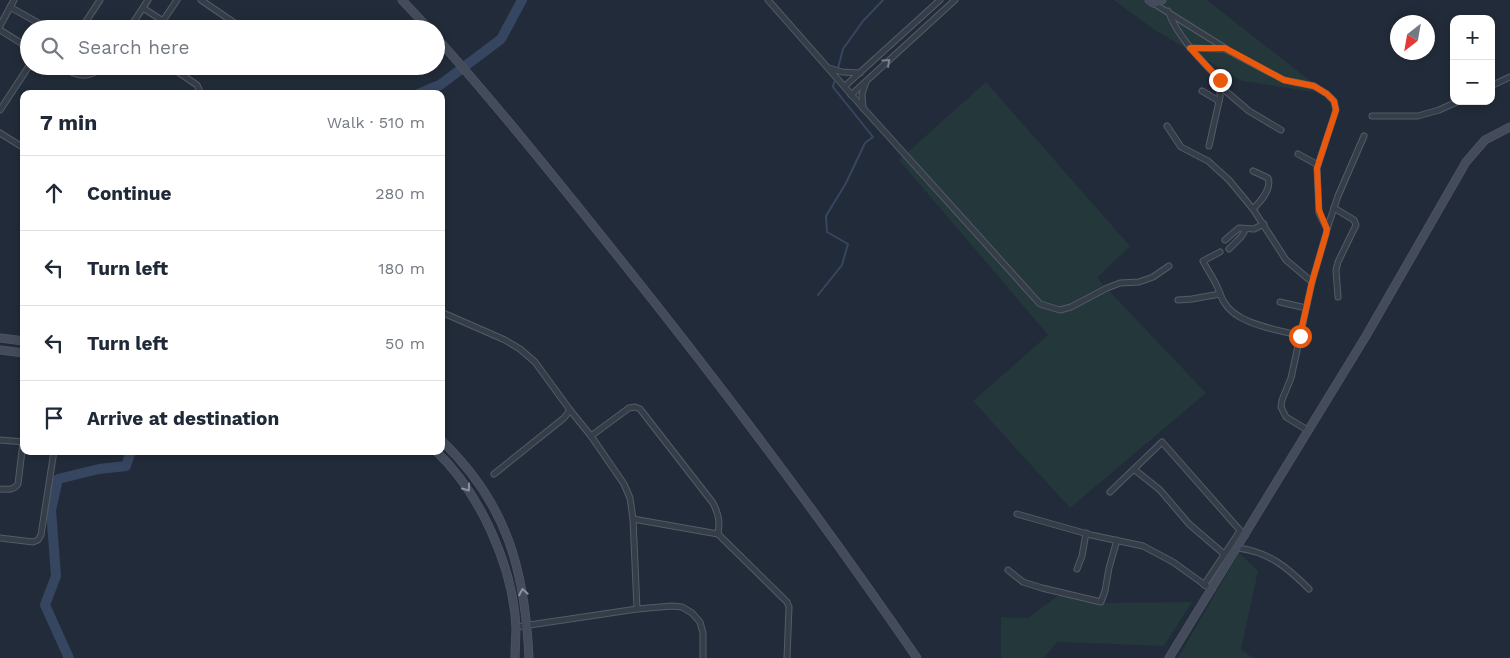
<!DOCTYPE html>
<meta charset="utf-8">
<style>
:root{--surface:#fff;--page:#f6f6f7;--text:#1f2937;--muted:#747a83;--line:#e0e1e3}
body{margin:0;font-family:"Work Sans",sans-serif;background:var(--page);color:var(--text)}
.controls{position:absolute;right:15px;top:15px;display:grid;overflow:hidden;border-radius:10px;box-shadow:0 2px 8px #0003}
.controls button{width:45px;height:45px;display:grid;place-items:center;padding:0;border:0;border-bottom:1px solid var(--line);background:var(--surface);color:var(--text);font:25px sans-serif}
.compass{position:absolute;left:1390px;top:15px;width:45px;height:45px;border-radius:50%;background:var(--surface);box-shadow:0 2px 8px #0003;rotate:211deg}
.stop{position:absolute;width:15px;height:15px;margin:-11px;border:4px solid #ea580c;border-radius:50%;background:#fff}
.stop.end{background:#ea580c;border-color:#fff;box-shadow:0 1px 5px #0008}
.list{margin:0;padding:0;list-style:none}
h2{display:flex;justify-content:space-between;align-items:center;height:65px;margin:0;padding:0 20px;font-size:21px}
h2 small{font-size:16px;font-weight:400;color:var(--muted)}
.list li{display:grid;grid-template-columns:32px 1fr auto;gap:15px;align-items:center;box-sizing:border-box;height:75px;padding:0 20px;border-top:1px solid var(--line)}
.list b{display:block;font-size:19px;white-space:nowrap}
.list em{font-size:16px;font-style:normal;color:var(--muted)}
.icon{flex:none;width:28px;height:28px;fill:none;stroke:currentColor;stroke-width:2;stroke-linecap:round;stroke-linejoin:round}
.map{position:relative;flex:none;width:1510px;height:658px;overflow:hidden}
.search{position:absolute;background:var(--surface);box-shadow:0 2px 8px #0003;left:20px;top:20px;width:425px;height:55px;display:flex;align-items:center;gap:12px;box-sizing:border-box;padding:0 18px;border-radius:28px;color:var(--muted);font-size:19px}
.panel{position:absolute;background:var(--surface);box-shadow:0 2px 8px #0003;left:20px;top:90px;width:425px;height:365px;border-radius:10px}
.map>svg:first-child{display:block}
.green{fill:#24373a}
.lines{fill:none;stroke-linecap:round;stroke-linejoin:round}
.stream{stroke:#364660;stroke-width:2}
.river{stroke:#364660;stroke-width:10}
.street-casing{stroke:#535b67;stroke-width:7}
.secondary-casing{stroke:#535b67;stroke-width:9}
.street{stroke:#353d49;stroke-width:5}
.secondary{stroke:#444c5c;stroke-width:8}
.oneway{stroke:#79818e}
.oneway2{stroke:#8a92a1}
.route{stroke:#ea580c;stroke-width:6}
</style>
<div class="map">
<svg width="1510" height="658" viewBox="0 0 1510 658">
<rect width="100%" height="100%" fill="#222b39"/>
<g class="green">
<path d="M1114,0h93l120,94 -85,-13 -89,-52z"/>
<path d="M986,82l144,164 -33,32 109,115 -136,115 -97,-107 75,-66 -149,-175z"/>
<path d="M1239,553l19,18 -17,79 13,8h-76z"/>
<path d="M1059,595l41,8 92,-1 -28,44 -107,-4 -13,16h-43v-41l27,1z"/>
</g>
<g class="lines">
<g class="stream">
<path d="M838,68l5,-19 20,-28 20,-21"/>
<path d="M818,295l24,-30 6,-21 -21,-12 -1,-16 20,-33 19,-40 8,-6 -40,-50 1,-5"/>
</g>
<g class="river">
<path d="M418,94l22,-9 61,-46 21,-39"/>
<path d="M69,658l-24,-53 11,-29 -5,-66 7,-31 41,-10 27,-3 5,-15"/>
</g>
<g class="street-casing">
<g id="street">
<path d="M201,0l38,26"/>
<path d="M768,0l96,109 176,195 20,6 11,-3 36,-19 13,-5 19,-1 14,-5 16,-11"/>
<path d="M1153,3l72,45"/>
<path d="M10,7l32,18"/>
<path d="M143,8l20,13"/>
<path d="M1168,11c11,28 32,48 52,69v17l-11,49"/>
<path d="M0,26l14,-26"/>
<path d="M81,29l19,-29"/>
<path d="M129,29l19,-29"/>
<path d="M166,29l-6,-4 17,-25"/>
<path d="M0,30l29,18"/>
<path d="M1190,48l35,1 59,31 30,6 13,8 7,7 2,9 -19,58 2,45 8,16 -1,5 -14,48 -21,96 -9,22 -1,7 5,10 23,14"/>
<path d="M60,66c14,9 29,15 42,0"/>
<path d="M169,66l28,19 4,9"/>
<path d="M222,66l4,3"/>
<path d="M829,68l13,4 18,1"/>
<path d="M845,86l95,-86"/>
<path d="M1491,86l19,-9"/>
<path d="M1221,87l28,24 32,19"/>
<path d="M1202,91l17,10"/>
<path d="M851,95l104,-95"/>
<path d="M863,108l-1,-14 4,-12"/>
<path d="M0,110l29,-44"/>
<path d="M1372,116h46l21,-6 20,-9"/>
<path d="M1167,126l14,21 27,14 21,19 24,29 33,51 26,22"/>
<path d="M0,133l24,15"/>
<path d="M1298,154l20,11"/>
<path d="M1253,171l15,7c4,11 -7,23 -15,31"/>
<path d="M1334,208l20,12 2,5 -18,37 -2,8 2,27"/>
<path d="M1327,229l11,-33 26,-60"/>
<path d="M1225,240l14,-12 15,1 10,-5"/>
<path d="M1229,249l12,-12 5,-8"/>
<path d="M1220,252l-17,9c4,8 9,15 13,23 3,6 5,13 8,18 13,23 53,27 76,34"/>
<path d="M1178,300l14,-1 28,-5"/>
<path d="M1280,302l26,6"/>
<path d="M441,312l64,28 15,9 15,13 35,48 21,26 33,48 6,14 3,21 4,90"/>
<path d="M591,436l38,-28 6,-1 5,2 73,94c6,12 7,19 5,31"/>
<path d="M0,440l24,2"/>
<path d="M1135,470l25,20 29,34 35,30"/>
<path d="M494,474l70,-56 6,-8"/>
<path d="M0,489c7,0 13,2 18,-5l5,-42"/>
<path d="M1110,492l52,-50 83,94"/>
<path d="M1017,514l74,21 52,11 30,16 39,28"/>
<path d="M633,519l85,15 69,68 2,5 -2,51"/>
<path d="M0,538l33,4 5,-2 3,-5 13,-84"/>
<path d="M1238,548c31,4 49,19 71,41"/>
<path d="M1077,569l5,-13 4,-23"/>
<path d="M1008,570l15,12 19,6 59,14 4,-11 4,-23 8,-28"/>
<path d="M1204,585l36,-54"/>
<path d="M516,627l121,-18 35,-3 10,1 10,6 8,9 3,11v25"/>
</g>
</g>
<g class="secondary-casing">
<g id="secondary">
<path d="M402,0l27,29"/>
<path d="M1149,0l4,3 9,-3"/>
<path d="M436,37c64,72 124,147 184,222 104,130 203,262 297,399"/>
<path d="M0,338l24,3"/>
<path d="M0,350l24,3"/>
<path d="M441,440c66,63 84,130 88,218"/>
<path d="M436,451c44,42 77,115 80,176 0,10 -1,21 -1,31"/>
<path d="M1169,658l197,-322 100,-174 19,-22 25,-13"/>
</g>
</g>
<use href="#street" class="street"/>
<use href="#secondary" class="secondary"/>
</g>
<defs><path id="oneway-chevron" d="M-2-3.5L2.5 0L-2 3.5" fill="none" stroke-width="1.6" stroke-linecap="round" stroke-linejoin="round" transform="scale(1.25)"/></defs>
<use class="oneway" href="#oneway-chevron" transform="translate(887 62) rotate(-42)"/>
<g class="oneway2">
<use href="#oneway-chevron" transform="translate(467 488) rotate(54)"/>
<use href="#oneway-chevron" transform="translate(523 592) rotate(-100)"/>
</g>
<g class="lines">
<path class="route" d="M1220,80l-30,-32h35l59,32 30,6 13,8 7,7 2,9 -19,58 2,42 8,19 -1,5 -14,48 -12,54"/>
</g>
</svg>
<div class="controls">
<button>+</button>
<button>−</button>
</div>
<svg class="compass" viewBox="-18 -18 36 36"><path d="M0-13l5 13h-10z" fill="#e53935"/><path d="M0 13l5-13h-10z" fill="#747a83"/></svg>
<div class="stop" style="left:1300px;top:336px"></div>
<div class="stop end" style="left:1220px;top:80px"></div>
<div class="search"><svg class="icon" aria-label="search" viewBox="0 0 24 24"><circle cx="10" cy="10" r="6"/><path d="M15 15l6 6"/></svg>Search here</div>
<section class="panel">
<h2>7 min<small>Walk · 510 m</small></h2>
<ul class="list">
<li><svg class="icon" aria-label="ahead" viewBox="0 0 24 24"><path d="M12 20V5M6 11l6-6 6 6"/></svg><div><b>Continue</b></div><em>280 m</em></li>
<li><svg class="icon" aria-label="left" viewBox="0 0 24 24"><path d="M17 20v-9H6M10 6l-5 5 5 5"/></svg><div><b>Turn left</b></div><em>180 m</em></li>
<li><svg class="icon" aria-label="left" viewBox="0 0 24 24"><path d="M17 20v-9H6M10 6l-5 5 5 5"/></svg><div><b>Turn left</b></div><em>50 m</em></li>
<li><svg class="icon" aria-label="arrive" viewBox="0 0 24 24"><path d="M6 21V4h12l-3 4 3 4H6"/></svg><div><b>Arrive at destination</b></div></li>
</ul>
</section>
</div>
